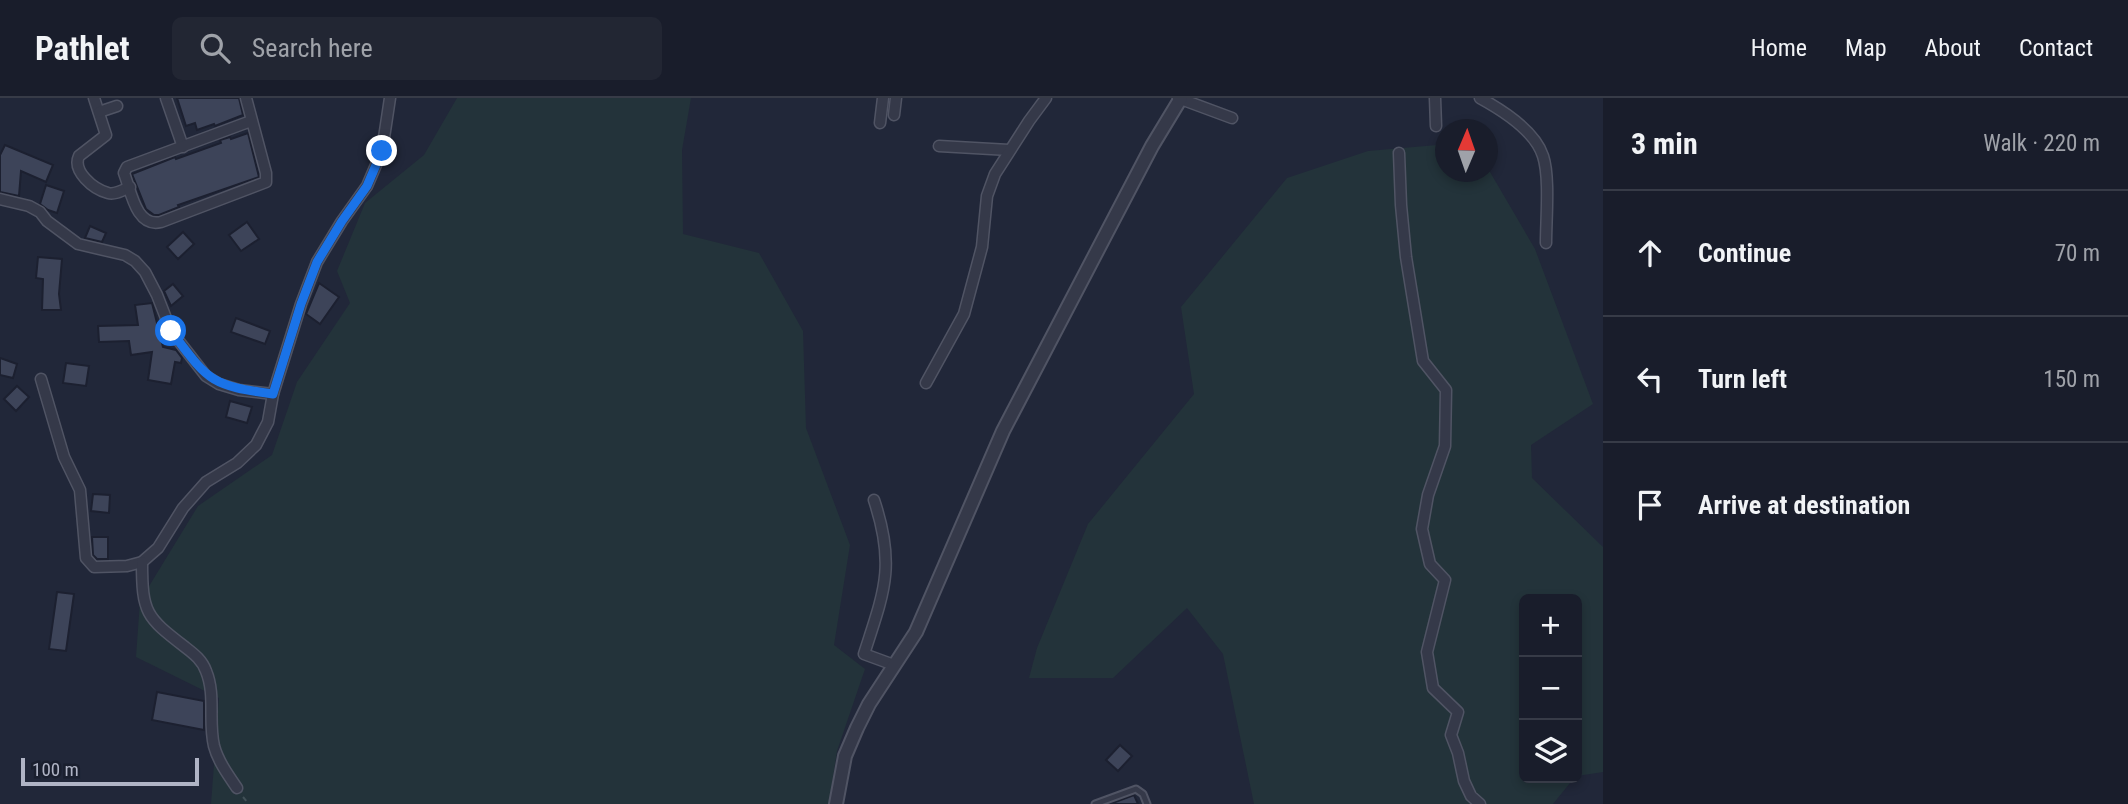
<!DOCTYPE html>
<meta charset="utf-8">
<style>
:root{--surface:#191d2b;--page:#222633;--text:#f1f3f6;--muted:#9fa2a9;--line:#373b47}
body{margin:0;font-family:"Roboto Condensed",sans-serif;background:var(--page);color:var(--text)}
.controls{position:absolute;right:21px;bottom:21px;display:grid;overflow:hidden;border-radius:10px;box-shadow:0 4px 10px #0003}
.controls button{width:63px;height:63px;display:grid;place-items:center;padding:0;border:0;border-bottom:2px solid var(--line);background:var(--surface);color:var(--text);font:35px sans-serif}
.compass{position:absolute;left:1435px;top:21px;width:63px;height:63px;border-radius:50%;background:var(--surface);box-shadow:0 4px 10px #0003;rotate:2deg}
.scale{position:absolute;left:21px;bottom:18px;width:178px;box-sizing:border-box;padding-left:7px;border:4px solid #b0b4c5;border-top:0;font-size:19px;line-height:24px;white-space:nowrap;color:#b0b4c5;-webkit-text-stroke:5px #1a1f2e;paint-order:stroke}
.stop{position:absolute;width:21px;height:21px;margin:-16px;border:5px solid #1a73e8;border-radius:50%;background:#fff}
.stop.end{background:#1a73e8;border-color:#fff;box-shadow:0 2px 7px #0008}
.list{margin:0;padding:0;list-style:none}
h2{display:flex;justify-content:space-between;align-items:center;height:91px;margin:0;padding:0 28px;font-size:30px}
h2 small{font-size:23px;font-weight:400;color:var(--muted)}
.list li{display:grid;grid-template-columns:46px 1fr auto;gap:21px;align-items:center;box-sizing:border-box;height:126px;padding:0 28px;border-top:2px solid var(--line)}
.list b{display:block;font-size:26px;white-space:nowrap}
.list em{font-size:23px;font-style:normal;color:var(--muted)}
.icon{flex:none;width:38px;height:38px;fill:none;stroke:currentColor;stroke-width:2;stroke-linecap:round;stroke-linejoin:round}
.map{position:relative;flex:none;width:1603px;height:706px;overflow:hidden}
header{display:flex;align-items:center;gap:42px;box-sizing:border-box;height:98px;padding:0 35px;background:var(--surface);border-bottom:2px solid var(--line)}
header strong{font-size:33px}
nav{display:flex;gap:38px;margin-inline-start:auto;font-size:24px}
.search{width:490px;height:63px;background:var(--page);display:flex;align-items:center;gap:18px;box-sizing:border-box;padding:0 24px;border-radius:10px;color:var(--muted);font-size:26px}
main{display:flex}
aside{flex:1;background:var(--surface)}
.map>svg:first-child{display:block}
.green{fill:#23333a}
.building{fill:#3d4459;stroke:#1c2030;stroke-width:2}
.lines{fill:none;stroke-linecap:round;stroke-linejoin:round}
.service-casing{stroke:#505464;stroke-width:9}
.minor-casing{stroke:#505464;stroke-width:13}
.tertiary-casing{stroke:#505464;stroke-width:16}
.path{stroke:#415057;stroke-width:2;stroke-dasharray:5 5;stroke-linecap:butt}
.service{stroke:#353949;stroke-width:5}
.minor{stroke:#353949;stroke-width:10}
.tertiary{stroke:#353949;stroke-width:12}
.route{stroke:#1a73e8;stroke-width:9}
</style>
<header>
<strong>Pathlet</strong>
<div class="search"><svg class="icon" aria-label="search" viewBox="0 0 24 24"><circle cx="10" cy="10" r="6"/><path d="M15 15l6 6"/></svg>Search here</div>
<nav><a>Home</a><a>Map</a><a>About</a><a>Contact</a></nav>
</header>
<main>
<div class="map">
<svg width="1603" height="706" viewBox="0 0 1603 706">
<rect width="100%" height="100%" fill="#212739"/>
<g class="green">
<path d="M457,0h234l-9,52 1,84 76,19 44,78 3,97 44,117 -16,100 31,24 -28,82 -8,53h-618l8,-106 -83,-41 4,-56 58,-95 74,-51 25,-73 53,-79 -13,-32 28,-68 59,-48z"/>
<path d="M1437,47l8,4 1,23h44l45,77 58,155 -62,41 1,33 71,69v225l-26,4v-177h-53v179h50l-21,26h-299l-31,-150 -36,-46 -74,70h-84l8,-30 51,-124 106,-130 -13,-87 106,-129 81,-27z"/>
</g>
<g class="building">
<path d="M177,0h62l4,17 -28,11 -1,-2 -17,6 -2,-7 -9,3z"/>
<path d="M248,35l11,44 -81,28 1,2 -20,8h-5l-8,-6 -14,-35 43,-17 1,2 45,-16 -1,-3 10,-3 1,2z"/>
<path d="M5,47l48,20 -7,17 -25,-11 -2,25 -19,-4v-37z"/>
<path d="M46,87l18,6 -7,22 -9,-3 -8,-6z"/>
<path d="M247,124l12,17 -18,12 -12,-16z"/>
<path d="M90,128l16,7 -4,9 -17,-4z"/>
<path d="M183,134l11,12 -16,15 -11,-12z"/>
<path d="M38,159l24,2 -3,35 2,16h-19l1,-31 -7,-1z"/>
<path d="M319,185l20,14 -19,27 -14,-10z"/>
<path d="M173,186l10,12 -12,10 -7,-15z"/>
<path d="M152,205l11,44 13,3 6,8 -1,5 -6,-1 -4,22 -23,-4 4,-28 -21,3 -2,-14 -30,1 -1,-16 40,-1 -3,-20z"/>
<path d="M236,220l34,13 -5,13 -34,-12z"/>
<path d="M0,260l17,6 -4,14 -13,-3z"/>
<path d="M66,265l23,3 -3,20 -23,-3z"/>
<path d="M17,288l12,11 -13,14 -12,-12z"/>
<path d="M230,303l22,6 -5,16 -21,-6z"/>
<path d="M93,396l17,1 -1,18 -18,-2z"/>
<path d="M92,439h16v22h-11l-4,-4z"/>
<path d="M57,494l17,2 -8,57 -17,-2z"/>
<path d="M157,594l47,9v29l-52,-10z"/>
<path d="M1120,647l12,11 -14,15 -12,-11z"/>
<path d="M1134,697l4,9h-28z"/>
</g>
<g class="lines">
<g class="service-casing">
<path id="service" d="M1095,706l41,-15 7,5 4,10"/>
</g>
<g class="minor-casing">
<g id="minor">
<path d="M94,0l12,37 -27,21c-7,15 14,33 29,37 7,2 15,-3 22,-6"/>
<path d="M166,0l17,49"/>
<path d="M246,0l20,75v9l-105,40c-25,6 -30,-31 -37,-49l3,-6 124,-46"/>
<path d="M1178,0l54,20"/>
<path d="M1435,0l1,28"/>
<path d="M1480,0c22,12 55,33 63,58 7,21 3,63 3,87"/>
<path d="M99,14l18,-6"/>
<path d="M894,17l2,-17"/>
<path d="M880,25l3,-25"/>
<path d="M939,48l70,4"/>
<path d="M1399,55l2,52 5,52 17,104 23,29 -1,56 -17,49 -6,34 8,35 15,16 -18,72 6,36 25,24 -7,23 7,18 6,28 7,15 9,8"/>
<path d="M0,101l29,7 11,6 7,9 31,23 47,11 10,6 10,11 12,23 14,36 35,45 13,8 20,6 34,4"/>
<path d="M41,281l23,78 16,33 6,68 8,9 33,-1 15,-4 16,-14 25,-40 23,-26 31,-19 19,-18 12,-23 5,-28 28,-90 16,-42 25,-41 25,-35 15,-35 8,-53"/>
<path d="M926,285l38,-69 18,-67 5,-51 8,-22 34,-53 17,-23"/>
<path d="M874,402c22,66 10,92 -10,154l30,11"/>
<path d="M142,464c0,51 4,55 43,85 9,7 17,13 21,24 10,24 2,50 8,75 4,15 14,29 23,42"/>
</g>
</g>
<g class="tertiary-casing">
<path id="tertiary" d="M836,706l9,-48 12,-28 12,-24 47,-72 87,-201 149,-285 29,-48"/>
</g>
<path class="path" d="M243,699l6,7"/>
<use href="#service" class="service"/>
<use href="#minor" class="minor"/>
<use href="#tertiary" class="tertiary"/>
</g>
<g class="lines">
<path class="route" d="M171,233c38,50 38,54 102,63l28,-90 16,-42 25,-41 25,-35 15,-35"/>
</g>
</svg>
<div class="controls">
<button>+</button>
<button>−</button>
<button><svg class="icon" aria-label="layers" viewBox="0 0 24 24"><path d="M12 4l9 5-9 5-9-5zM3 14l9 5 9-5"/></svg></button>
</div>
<svg class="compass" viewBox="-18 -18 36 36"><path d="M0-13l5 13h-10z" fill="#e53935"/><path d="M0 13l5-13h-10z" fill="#9fa2a9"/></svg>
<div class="scale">100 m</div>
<div class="stop" style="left:171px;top:233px"></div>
<div class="stop end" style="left:382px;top:53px"></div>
</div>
<aside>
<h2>3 min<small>Walk · 220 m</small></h2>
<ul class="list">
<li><svg class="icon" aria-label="ahead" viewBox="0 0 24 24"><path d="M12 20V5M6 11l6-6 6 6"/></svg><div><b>Continue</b></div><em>70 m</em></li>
<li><svg class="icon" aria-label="left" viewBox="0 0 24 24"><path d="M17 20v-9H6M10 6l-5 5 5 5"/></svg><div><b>Turn left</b></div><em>150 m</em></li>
<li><svg class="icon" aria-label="arrive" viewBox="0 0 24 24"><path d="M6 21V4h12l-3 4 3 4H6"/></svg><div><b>Arrive at destination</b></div></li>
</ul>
</aside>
</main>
